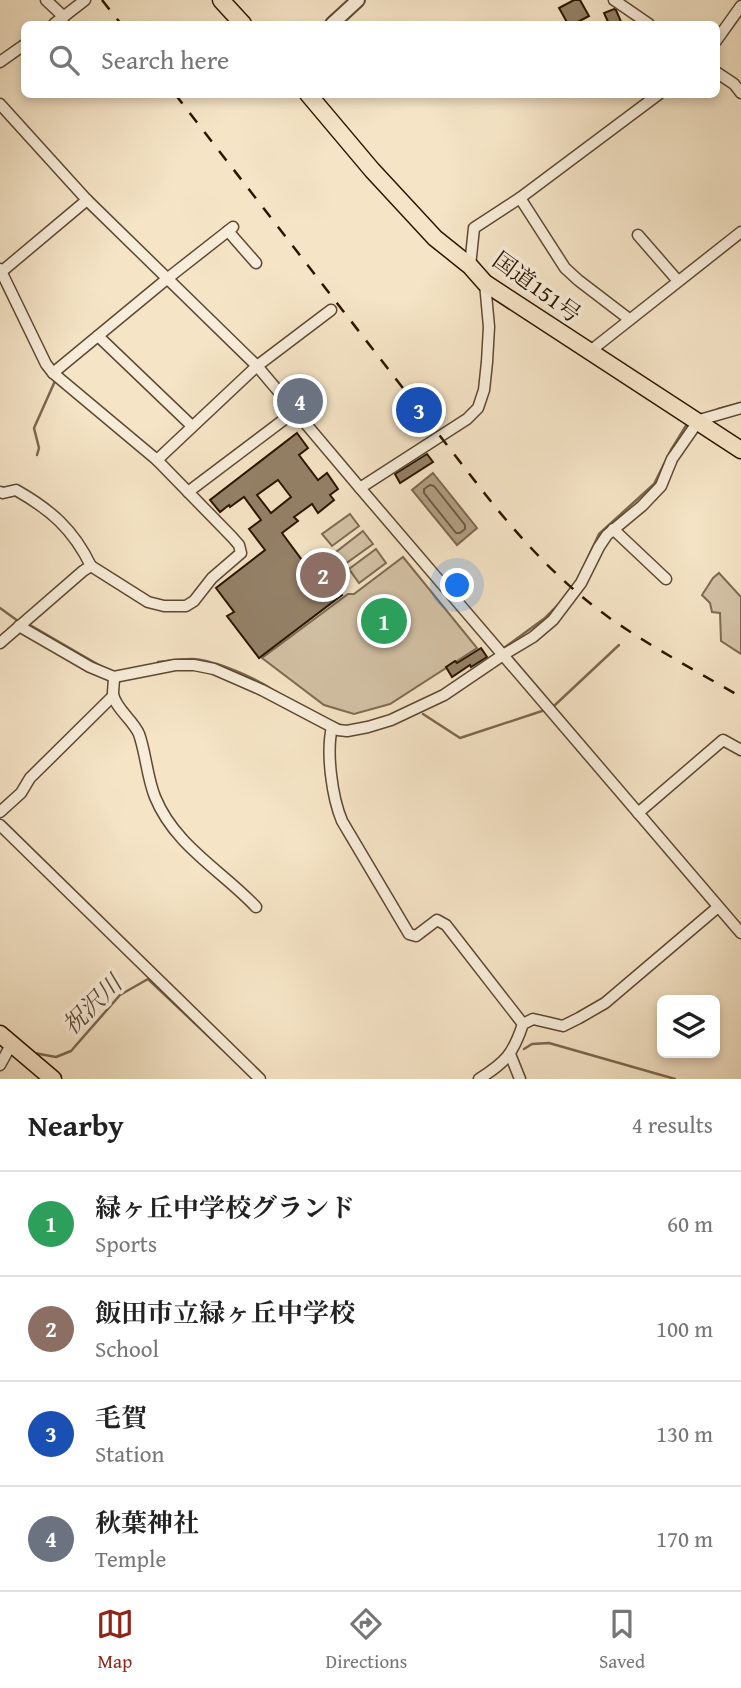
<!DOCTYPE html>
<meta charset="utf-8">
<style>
:root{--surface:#fff;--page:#f2f2f2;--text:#222;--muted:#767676;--line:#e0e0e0;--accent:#8f2418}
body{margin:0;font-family:"Gentium Book Plus","Noto Serif JP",serif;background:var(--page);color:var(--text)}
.controls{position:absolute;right:21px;bottom:21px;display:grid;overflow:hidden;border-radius:10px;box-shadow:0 4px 10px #0003}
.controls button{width:63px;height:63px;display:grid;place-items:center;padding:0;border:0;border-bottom:2px solid var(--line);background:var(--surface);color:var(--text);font:35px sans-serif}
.you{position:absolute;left:458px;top:586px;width:24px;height:24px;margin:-18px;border:5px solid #fff;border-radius:50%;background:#1a73e8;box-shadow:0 0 0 10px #1a73e833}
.badge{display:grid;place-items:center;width:46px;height:46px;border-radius:50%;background:var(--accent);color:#fff;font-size:23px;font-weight:700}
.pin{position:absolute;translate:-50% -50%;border:4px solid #fff;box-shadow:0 2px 7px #0006}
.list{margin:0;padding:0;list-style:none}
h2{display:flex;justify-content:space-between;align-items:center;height:91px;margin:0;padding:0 28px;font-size:30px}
h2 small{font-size:23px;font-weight:400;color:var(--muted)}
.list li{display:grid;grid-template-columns:46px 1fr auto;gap:21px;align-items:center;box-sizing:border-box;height:105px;padding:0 28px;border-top:2px solid var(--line)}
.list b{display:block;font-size:26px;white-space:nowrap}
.list p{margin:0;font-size:23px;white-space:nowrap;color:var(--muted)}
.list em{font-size:23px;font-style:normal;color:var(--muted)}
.icon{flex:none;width:38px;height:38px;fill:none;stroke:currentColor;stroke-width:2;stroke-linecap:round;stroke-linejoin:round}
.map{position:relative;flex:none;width:741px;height:1079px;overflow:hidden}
.search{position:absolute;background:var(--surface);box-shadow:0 4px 10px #0003;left:21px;right:21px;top:21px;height:77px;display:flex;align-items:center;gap:18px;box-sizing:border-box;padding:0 24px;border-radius:10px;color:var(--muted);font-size:26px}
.sheet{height:511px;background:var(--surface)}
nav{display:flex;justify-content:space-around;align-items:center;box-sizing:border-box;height:98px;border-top:2px solid var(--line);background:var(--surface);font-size:19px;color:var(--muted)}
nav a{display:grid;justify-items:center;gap:4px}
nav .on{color:var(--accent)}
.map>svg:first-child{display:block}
.green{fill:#d3c1a5;stroke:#7f6b53;stroke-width:2}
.water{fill:#b09e83;stroke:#7b674f;stroke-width:2}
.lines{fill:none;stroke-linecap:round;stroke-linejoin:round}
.shore{stroke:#6e5a42;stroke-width:2}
.stream{stroke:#7b674f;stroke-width:2.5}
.building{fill:#948167;stroke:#2b1501;stroke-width:2;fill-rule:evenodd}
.minor-casing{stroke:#5e4932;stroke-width:13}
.tertiary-casing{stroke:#5e4932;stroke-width:16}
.trunk-casing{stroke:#2b1501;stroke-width:19}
.minor{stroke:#f8edda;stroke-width:10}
.tertiary{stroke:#f8edda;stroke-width:12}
.trunk{stroke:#f5e4c6;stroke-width:16}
.rail{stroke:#2b1501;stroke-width:2.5;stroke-dasharray:12 12;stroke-linecap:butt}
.labels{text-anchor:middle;stroke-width:7;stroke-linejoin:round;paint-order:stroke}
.street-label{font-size:23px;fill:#2b1501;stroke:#f8edda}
.water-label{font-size:24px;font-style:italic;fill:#604c35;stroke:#f8edda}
</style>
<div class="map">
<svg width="741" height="1079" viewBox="0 0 741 1079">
<rect width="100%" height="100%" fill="#f5e4c6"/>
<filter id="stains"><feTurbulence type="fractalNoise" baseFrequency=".00286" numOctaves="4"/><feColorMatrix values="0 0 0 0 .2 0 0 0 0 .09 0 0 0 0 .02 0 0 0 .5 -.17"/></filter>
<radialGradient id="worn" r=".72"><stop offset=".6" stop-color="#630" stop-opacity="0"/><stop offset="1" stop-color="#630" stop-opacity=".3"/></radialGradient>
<g class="green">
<path d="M350,514l9,12 -27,20 -10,-12z"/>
<path d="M363,531l10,13 -28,20 -9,-12z"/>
<path d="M376,549l10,14 -27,20 -10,-14z"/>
<path d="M403,557l74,91 -87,56 -36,10 -30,-9 -62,-47 86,-64h6z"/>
<path d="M719,573l22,24v57l-20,-13 -1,-28 -8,-1 -2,-9 -8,-8 11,-17z"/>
</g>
<path class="water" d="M433,473l44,55 -20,17 -45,-55z"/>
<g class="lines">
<path class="shore" d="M430,485l4,1 31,39v4l-5,4h-4l-32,-40v-4z"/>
<g class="stream">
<path d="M718,409l23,-6"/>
<path d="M37,455l2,-7 -5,-20 21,-47"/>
<path d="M578,579l21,-45 55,-50 17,-34 16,-26"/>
<path d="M0,608l18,13"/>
<path d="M30,625l74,43"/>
<path d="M504,648l41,-30 17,-17"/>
<path d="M158,662c11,-1 23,-3 34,-3 24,1 65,20 84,33"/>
<path d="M477,667l14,-10"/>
<path d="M555,705l64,-60"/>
<path d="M423,714l37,24 82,-27"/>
<path d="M328,720l17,7"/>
<path d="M524,1049l8,-5 17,-1 126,36"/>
<path d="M34,1053l22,4 15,-6 49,-56 28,-16 73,69"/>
</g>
</g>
<g class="building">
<path d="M574,0h6l9,16 -15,8h-6l-9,-16z"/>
<path d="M614,9l2,1 6,14h-13l-5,-11z"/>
<path d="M297,433l11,15 -9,7 19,25 9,-7 11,16 -8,6 4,5 -16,13 -6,-9 -18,13 4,4 -16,12 20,27 9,-7 31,42 -83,63 -32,-42 7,-4 -18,-24 49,-38 -16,-21 12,-9 -17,-23 -14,10 -1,-2 -9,7 -10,-12zM278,480l13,17 -20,16 -14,-18z"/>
<path d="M427,454l6,8 -33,21 -5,-9z"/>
<path d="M481,648l6,9 -16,10 -1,-2 -18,12 -6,-10 9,-6 2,2z"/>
</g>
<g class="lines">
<g class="minor-casing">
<g id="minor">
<path d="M46,0l18,17"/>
<path d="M614,0l35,24"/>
<path d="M54,24l31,-24"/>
<path d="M716,41l25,-35"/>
<path d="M0,62l24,-17"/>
<path d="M716,72l18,12 7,9"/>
<path d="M0,104l87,96 170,166 103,122 381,445"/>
<path d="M520,198l45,70 13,12 51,39"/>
<path d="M228,231l28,32"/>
<path d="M638,235l40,46"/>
<path d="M470,266l4,-38 46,-30 139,-104"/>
<path d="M0,269l46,95 7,9 104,87 75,77 7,8 2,8 -29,25 -18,23 -8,5h-22l-16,-4 -57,-36 -8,5 -83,72"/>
<path d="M0,273l87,-73"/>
<path d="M98,336l94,90"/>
<path d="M589,352l152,-120"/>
<path d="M53,373l115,-95 65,-51"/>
<path d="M157,460l100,-94 74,-56"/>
<path d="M360,488l107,-69 11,-11 6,-18 3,-28 2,-35 -4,-44"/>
<path d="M0,492l3,1 13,-3c35,20 57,39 75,76"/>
<path d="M188,492l106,-80"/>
<path d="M613,529l53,50"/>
<path d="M19,626l71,41 24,10 61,-12h19l20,4 48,21 76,40 9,1 21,-4 23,-7 53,-25 59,-40 30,-18 20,-17 28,-37 18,-36 8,-12 35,-29 19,-20 11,-27 25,-36 6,-4 38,-11"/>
<path d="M114,677c0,5 -1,12 -1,17 2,14 20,26 26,40 7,20 8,43 16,63 20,49 66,73 101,110"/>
<path d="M332,727c-6,26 0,70 10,94l67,113 7,2 21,-16 9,5 77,99"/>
<path d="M0,812l21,-19 9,-15 83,-82"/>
<path d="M638,813l85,-73 18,10"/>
<path d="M0,825l260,254"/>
<path d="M510,1054l10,25"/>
<path d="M0,1065l12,-22"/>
<path d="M479,1079c27,-17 34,-25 44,-55l10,-5 30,7 16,-8 26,-15 113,-96"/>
</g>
</g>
<g class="tertiary-casing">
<path id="tertiary" d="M332,24l26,-24"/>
</g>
<g class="trunk-casing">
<g id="trunk">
<path d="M221,0l22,24"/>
<path d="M308,94l64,76 63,68 35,28 15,17 256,167"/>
<path d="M0,1034l53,45"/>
</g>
</g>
<use href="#minor" class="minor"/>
<use href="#tertiary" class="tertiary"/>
<use href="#trunk" class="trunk"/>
<g class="rail">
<path d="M102,0l19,24"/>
<path d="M175,94l310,400c37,47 78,91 126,125 42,29 87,53 130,78"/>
</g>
</g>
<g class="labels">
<g class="street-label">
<text transform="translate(537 287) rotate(36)" y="8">国道151号</text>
</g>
<g class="water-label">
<text transform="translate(92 1005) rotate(-45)" y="8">祝沢川</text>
</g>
</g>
<rect width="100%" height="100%" filter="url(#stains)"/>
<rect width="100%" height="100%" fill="url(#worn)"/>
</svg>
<div class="controls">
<button><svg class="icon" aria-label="layers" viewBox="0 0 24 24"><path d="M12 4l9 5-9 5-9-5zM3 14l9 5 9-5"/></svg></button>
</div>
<div class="you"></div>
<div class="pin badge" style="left:384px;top:621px;background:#2e9e5b">1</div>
<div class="pin badge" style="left:323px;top:575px;background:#8d6e63">2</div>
<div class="pin badge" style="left:419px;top:410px;background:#1a4fb4">3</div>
<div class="pin badge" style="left:300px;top:401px;background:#6b7280">4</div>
<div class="search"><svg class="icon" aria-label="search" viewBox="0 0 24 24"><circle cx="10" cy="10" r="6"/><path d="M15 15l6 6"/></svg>Search here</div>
</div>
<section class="sheet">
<h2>Nearby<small>4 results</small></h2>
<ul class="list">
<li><span class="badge" style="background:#2e9e5b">1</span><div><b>緑ヶ丘中学校グランド</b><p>Sports</p></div><em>60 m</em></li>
<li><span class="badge" style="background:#8d6e63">2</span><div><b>飯田市立緑ヶ丘中学校</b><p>School</p></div><em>100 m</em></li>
<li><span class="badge" style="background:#1a4fb4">3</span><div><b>毛賀</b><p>Station</p></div><em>130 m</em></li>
<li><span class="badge" style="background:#6b7280">4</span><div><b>秋葉神社</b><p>Temple</p></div><em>170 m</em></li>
</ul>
</section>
<nav>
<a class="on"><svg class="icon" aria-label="map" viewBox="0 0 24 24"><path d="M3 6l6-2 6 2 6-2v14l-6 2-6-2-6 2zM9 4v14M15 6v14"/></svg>Map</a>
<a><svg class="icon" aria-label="directions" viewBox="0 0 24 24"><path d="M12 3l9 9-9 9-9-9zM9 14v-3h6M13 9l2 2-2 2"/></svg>Directions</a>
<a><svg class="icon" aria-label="saved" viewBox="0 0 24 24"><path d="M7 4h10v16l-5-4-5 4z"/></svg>Saved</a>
</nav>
